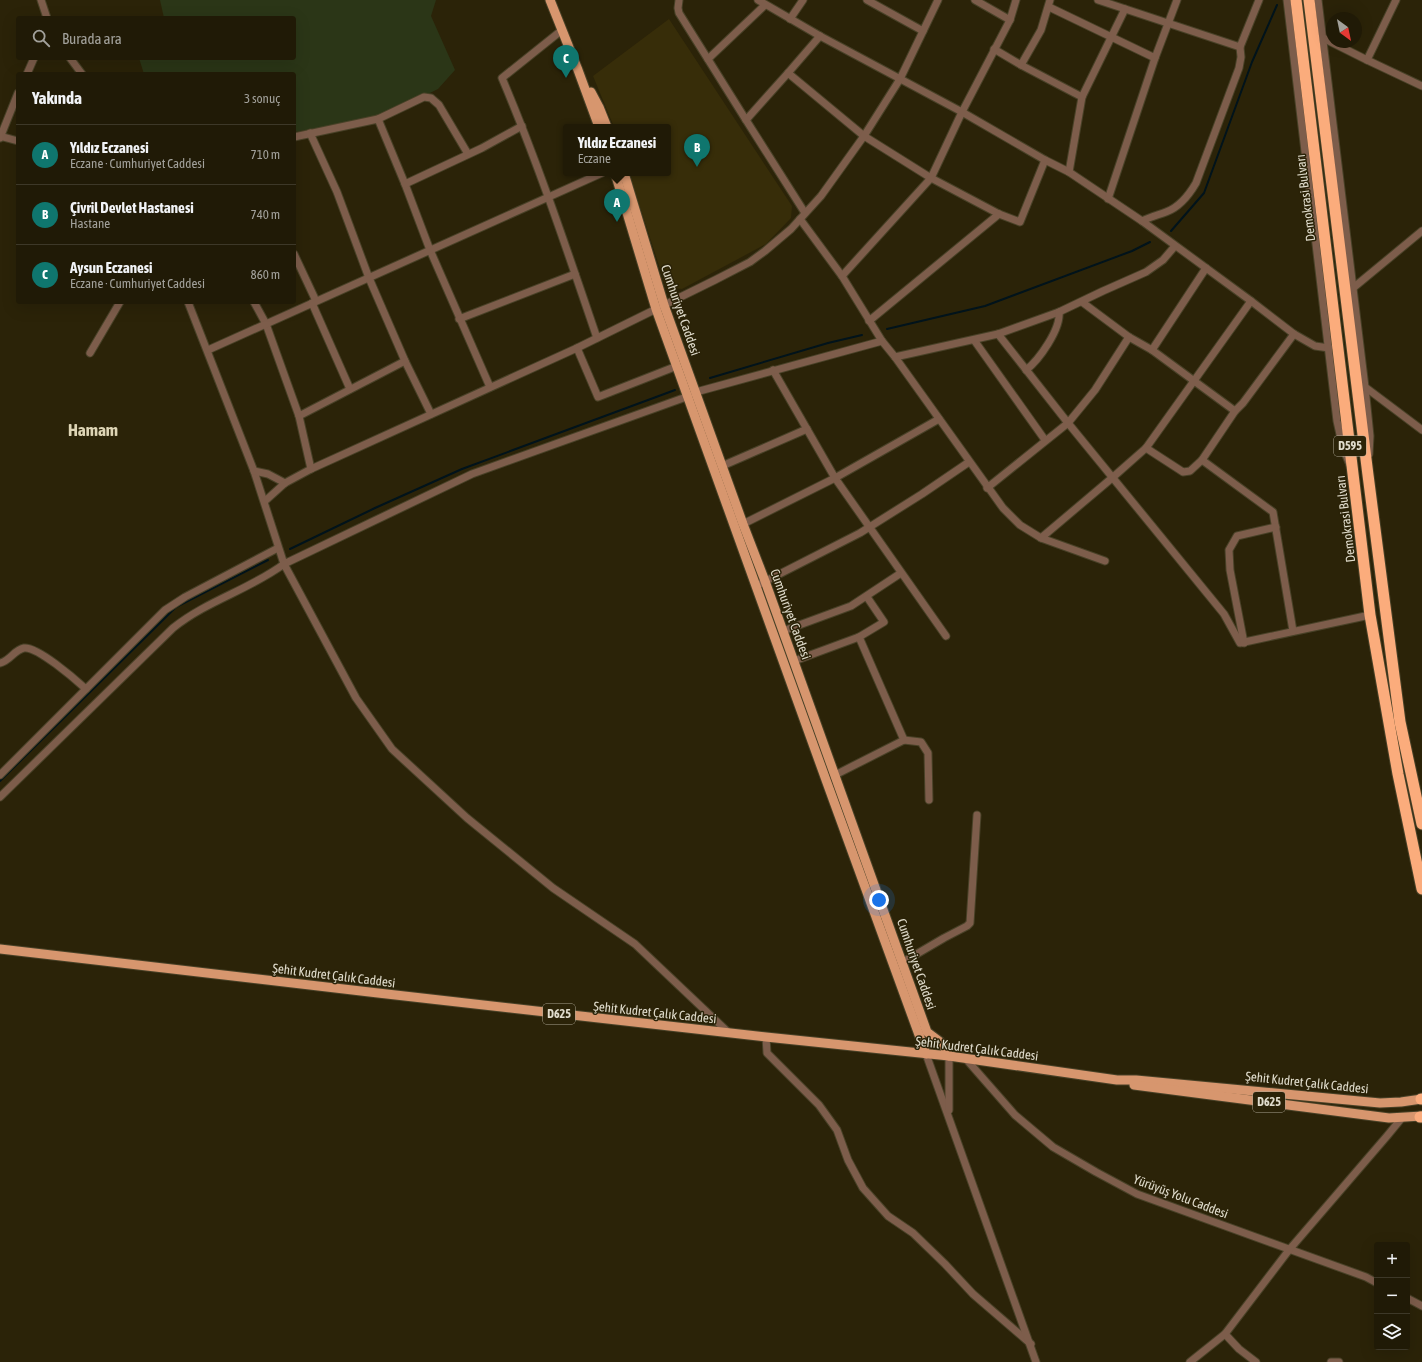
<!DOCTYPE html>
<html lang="tr">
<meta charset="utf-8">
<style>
:root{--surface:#201a06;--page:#2d2714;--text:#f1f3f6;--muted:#a2a19b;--line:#3d3828;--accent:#0f766e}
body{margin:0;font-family:"Asap Condensed",sans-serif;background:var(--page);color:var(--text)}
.controls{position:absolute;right:12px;bottom:12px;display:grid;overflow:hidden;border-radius:4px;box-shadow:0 4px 16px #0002}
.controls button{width:36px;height:36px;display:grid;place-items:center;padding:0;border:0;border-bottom:1px solid var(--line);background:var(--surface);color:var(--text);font:20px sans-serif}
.compass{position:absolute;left:1326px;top:12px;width:36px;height:36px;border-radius:50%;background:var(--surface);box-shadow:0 4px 16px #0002;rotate:147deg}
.you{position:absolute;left:879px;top:900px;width:14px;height:14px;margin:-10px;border:3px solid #fff;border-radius:50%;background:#1a73e8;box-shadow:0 0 0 6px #1a73e833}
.badge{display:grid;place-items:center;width:26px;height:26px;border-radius:50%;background:var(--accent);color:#fff;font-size:13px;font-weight:700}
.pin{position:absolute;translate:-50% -33px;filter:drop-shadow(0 1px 2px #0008)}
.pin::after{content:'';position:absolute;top:21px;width:14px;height:12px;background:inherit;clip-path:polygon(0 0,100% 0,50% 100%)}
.popup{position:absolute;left:563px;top:124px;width:108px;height:52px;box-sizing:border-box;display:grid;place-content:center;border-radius:4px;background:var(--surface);filter:drop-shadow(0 1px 3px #0005);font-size:13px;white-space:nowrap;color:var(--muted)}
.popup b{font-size:15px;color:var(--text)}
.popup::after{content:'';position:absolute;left:50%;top:100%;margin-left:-8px;border:8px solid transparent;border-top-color:var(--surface)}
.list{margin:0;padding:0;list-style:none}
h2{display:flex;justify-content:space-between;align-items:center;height:52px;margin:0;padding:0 16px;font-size:17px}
h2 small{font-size:13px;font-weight:400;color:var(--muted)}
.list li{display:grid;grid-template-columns:26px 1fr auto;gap:12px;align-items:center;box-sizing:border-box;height:60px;padding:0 16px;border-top:1px solid var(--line)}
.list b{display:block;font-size:15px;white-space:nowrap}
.list p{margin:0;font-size:13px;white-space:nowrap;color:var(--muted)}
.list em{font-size:13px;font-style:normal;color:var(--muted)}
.icon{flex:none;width:22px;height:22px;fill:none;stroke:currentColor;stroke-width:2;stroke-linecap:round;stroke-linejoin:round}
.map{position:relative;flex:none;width:1422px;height:1362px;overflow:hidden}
.search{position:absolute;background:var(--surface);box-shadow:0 4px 16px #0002;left:16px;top:16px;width:280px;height:44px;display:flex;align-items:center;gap:10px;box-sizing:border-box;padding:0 14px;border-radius:4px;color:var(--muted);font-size:15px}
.panel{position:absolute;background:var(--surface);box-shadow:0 4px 16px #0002;left:16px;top:72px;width:280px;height:232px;border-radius:4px}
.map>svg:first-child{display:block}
.built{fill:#372d09}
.green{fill:#2b3617}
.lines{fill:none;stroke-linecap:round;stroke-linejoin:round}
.stream{stroke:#01131b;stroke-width:2}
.minor-casing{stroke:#484127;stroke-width:9}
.major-casing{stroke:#484127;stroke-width:11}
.highway-casing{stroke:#484127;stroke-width:13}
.minor{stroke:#7d5d4b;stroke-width:7}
.major{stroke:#d7966e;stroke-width:9}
.highway{stroke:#fbac7c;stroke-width:11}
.labels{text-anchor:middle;stroke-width:3;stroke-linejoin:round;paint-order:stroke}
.shield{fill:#2b2308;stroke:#aaa491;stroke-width:1}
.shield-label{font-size:12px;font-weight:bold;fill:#e0dccc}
.street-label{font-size:13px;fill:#e0dccc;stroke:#2b2308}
.district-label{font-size:17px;font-weight:bold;fill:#ded5b5;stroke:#2b2308}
</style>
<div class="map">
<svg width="1422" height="1362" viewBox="0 0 1422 1362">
<rect width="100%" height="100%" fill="#2b2308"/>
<path class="built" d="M669,19l123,187 -1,12 -25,26 -84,45 -16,-2 -37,-114h39v-46h-54l-21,-51z"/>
<path class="green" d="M160,0h276l-5,16 24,54 -17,19 -59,29 -85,14v-58h-150l-5,-16h155v-40h-130z"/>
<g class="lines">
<g class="stream">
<path d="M1171,231l33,-38 48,-131 25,-57"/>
<path d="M887,329l98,-23 147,-55 18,-9"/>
<path d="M710,378l118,-35 34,-8"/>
<path d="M290,549l85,-41 87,-39 213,-79"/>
<path d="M0,781l176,-174 92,-47"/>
</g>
<g class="minor-casing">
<g id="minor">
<path d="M41,0l6,18"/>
<path d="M679,0l-1,8 1,5 67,107 59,93"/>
<path d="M758,0l62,36 142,76 83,48 24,12 73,49 109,80 43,33 21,12 14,2"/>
<path d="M867,0l56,31"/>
<path d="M975,0l35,20"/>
<path d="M1098,0l142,47"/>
<path d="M1287,0l50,421 6,27 7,17"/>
<path d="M1318,0l47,387 5,49 -1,18"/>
<path d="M1396,0l-29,60 55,26"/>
<path d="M1049,7l106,51"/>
<path d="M790,19l13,-19"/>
<path d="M562,30l-60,48c36,85 65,172 95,260"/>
<path d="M1323,38l44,22"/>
<path d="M994,49l27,16 61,32"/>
<path d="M70,58l12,16"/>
<path d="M708,59l57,-54"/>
<path d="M1021,65l20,-35 9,-30"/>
<path d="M788,73l76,63 67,42 68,36 21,8 25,-62"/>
<path d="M27,74l7,-16"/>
<path d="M378,119l27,65 25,66 60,137"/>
<path d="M746,120l42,-47 32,-37"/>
<path d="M310,133l27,59 32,86 36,83 26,53"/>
<path d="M0,136l18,5"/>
<path d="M294,137l84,-18 46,-22 7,1 8,7 29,49"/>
<path d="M0,138l18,-45"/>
<path d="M1069,172l13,-75 43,-88"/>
<path d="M405,184l77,-36 40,-22"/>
<path d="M1108,199l47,-141 22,-58"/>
<path d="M800,219l42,57 40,65 13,16 108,151 17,17 21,13 71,-60 34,-30 105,-147"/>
<path d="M1142,221c8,-4 16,-6 24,-9 14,-5 23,-17 30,-29l43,-115 2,-11 -1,-10 19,-47"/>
<path d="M294,254l22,47"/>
<path d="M842,276l89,-98 31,-66 48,-92 6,-20"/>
<path d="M1353,288l69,-57"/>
<path d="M188,302l66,169 30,93 188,-90 217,-78"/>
<path d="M254,302l12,22 33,92 12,53"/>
<path d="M1082,302l47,35 23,13 83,61"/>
<path d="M312,303l38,86"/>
<path d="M459,319l116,-45"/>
<path d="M869,321l130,-107"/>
<path d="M998,334l70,89 156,191 16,29 130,-28"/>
<path d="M974,340l71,100"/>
<path d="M577,348l21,49 79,-31"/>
<path d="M208,350l394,-177"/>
<path d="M1152,350l54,-82"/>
<path d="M90,353l30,-51"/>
<path d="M895,357l103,-23 61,-22 44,-21 43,-19 17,-12 12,-14"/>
<path d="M773,370l62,108 111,158"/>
<path d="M1026,370c13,-10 35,-41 33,-58"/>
<path d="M1365,387l57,43"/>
<path d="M696,392l186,-51"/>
<path d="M299,416l106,-55"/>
<path d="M1146,448l37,24 7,-1 12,-11 33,-49 8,-8 51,-69"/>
<path d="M1202,460l71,52 20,119"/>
<path d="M722,466l85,-37"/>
<path d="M254,471l14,3 17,9"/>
<path d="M987,488l81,-65 27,-33 34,-53"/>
<path d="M265,501l20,-18 26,-14 266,-121 138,-68 35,-18 15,-11 26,-22 30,-33 43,-60 36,-57 38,-79"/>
<path d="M743,524l92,-46 104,-59"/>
<path d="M1041,538l64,23"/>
<path d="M756,586l104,-53 62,-39 47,-32"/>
<path d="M783,631l68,-25 50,-33"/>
<path d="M859,637l45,103"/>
<path d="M1244,643l-14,-73 -1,-20 8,-14 39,-9"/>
<path d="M794,661l65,-24 25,-15 -17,-25"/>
<path d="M0,663c10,-2 14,-13 24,-15 13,-2 51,31 62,41"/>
<path d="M0,775l165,-165 20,-13 93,-49"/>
<path d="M835,775l69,-35 17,2 7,11 1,47"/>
<path d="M0,797l173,-169c35,-28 76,-38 111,-64l72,134 36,51 75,69 86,70 82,56 94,89"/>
<path d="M903,962l41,-24 23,-12 3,-3 7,-108"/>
<path d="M766,1037l1,16 52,52 18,25 11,30 15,28 25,28 25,17 32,31 28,30 58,50"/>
<path d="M926,1054l110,308"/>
<path d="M949,1056v54"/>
<path d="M966,1059l49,56 38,32 43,25 41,22 229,83 11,6"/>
<path d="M1407,1298l15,8"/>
<path d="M1225,1334l14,15 17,13"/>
<path d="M1190,1362l35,-28 64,-84 98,-114 14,-17"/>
<path d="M1331,1362h8"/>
</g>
</g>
<g class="major-casing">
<g id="major">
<path d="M550,0l28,70 21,57"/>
<path d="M591,92l8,15 8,20"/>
<path d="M615,173l41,136 170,471 100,274"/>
<path d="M624,173l40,132 79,219 22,57 162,451 16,12 6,12"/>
<path d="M0,949l378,44 388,44 183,19 168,24h19l244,23 21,-1 21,-3"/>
<path d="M1134,1085l255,33 33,-2"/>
</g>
</g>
<g class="highway-casing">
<g id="highway">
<path d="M1296,0l74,615 28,159 24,115"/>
<path d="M1309,0l59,475 32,247 22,102"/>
<path d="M1421,1099h1"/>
<path d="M1420,1117h2"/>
</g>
</g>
<use href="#minor" class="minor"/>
<use href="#major" class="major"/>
<use href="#highway" class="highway"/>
</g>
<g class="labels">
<g class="shield">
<rect x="1334" y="436" width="32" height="20" rx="3"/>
<rect x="543" y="1004" width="32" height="20" rx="3"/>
<rect x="1253" y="1092" width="32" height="20" rx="3"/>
</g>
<g class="shield-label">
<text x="1350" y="450">D595</text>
<text x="559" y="1018">D625</text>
<text x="1269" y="1106">D625</text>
</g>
<g class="street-label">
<text transform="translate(1305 198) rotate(-97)" y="5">Demokrasi Bulvarı</text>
<text transform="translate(681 310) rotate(71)" y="5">Cumhuriyet Caddesi</text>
<text transform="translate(1345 519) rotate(-97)" y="5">Demokrasi Bulvarı</text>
<text transform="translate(791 614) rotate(70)" y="5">Cumhuriyet Caddesi</text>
<text transform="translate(917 964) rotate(71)" y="5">Cumhuriyet Caddesi</text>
<text transform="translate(334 975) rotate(7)" y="5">Şehit Kudret Çalık Caddesi</text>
<text transform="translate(655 1012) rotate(6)" y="5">Şehit Kudret Çalık Caddesi</text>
<text transform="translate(977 1048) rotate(7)" y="5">Şehit Kudret Çalık Caddesi</text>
<text transform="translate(1307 1082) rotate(6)" y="5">Şehit Kudret Çalık Caddesi</text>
<text transform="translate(1181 1196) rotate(21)" y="5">Yürüyüş Yolu Caddesi</text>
</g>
<g class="district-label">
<text x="93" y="436">Hamam</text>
</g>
</g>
</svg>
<div class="controls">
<button>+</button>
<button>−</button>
<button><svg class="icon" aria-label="layers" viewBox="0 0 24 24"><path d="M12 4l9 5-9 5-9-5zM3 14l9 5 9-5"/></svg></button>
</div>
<svg class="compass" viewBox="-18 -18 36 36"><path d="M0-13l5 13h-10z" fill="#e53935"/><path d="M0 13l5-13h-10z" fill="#a2a19b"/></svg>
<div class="you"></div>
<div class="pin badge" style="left:617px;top:222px">A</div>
<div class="popup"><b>Yıldız Eczanesi</b>Eczane</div>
<div class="pin badge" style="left:697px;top:167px">B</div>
<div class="pin badge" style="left:566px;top:78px">C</div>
<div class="search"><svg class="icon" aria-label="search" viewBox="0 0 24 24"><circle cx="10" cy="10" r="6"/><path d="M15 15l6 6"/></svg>Burada ara</div>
<section class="panel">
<h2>Yakında<small>3 sonuç</small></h2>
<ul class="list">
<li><span class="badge">A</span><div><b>Yıldız Eczanesi</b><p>Eczane · Cumhuriyet Caddesi</p></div><em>710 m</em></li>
<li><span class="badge">B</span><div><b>Çivril Devlet Hastanesi</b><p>Hastane</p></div><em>740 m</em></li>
<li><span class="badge">C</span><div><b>Aysun Eczanesi</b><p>Eczane · Cumhuriyet Caddesi</p></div><em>860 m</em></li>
</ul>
</section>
</div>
